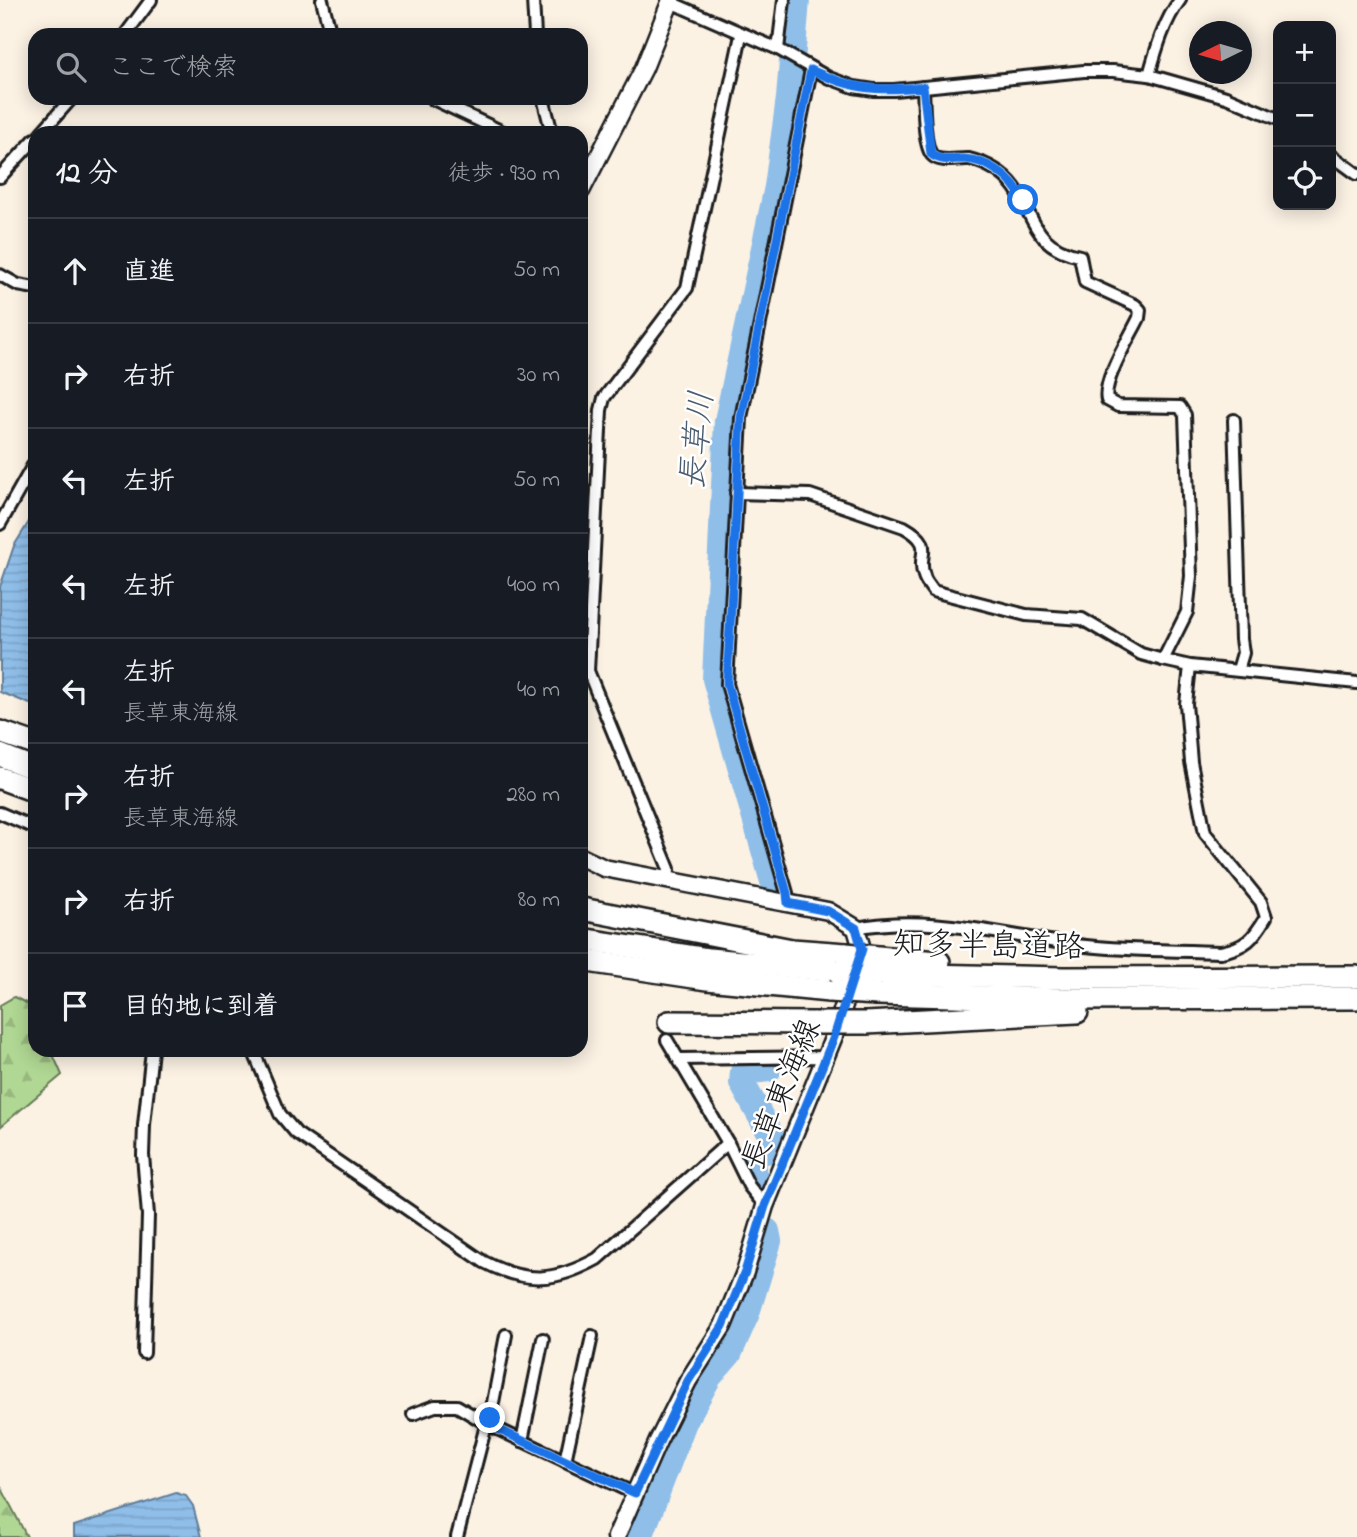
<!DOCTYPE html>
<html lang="ja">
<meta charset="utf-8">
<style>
:root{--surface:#171b24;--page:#242831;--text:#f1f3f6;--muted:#9ea1a6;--line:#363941}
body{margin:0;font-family:"Indie Flower","Klee One",sans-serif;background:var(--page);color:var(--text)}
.controls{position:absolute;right:21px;top:21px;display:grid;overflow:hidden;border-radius:14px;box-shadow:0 4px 18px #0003}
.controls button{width:63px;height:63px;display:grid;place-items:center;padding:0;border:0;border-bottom:2px solid var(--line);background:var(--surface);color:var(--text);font:35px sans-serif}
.compass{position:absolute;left:1189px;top:21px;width:63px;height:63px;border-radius:50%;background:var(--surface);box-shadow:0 4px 18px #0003;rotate:265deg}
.stop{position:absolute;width:21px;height:21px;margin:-16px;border:5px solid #1a73e8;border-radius:50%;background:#fff}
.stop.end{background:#1a73e8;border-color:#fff;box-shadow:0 2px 7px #0008}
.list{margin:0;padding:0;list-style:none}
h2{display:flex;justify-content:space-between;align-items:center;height:91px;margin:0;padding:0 28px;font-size:30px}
h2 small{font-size:23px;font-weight:400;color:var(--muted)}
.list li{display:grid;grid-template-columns:46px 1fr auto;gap:21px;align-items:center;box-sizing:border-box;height:105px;padding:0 28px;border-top:2px solid var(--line)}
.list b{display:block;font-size:26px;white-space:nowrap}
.list p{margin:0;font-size:23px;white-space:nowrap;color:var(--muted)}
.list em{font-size:23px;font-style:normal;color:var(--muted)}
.icon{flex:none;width:38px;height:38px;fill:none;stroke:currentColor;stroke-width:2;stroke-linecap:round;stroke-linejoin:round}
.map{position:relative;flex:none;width:1357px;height:1537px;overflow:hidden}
.search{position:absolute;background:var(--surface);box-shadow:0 4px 18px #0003;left:28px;top:28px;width:560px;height:77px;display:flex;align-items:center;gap:18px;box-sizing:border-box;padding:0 24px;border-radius:21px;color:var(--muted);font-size:26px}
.panel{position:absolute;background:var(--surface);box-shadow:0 4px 18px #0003;left:28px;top:126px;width:560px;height:931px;border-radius:21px}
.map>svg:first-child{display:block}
.forest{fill:url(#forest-firs);stroke:#667a58;stroke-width:2}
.water{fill:url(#water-rules);stroke:#617d97;stroke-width:2}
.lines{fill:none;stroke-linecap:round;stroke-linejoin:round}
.river{stroke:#8fbee9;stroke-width:26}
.minor-casing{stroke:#1c1c1c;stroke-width:16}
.secondary-casing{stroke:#1c1c1c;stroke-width:21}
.motorway-casing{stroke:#1c1c1c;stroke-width:26}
.minor{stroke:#fff;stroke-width:10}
.secondary{stroke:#fff;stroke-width:16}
.motorway{stroke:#fff;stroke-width:21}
.motorway-bridge-casing{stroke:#1c1c1c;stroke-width:26;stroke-linecap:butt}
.motorway-bridge{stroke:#fff;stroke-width:21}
.route{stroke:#1a73e8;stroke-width:9}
.labels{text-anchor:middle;stroke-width:5;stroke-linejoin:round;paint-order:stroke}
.street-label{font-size:32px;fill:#1c1c1c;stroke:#fff}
.water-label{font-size:33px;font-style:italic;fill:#4a5d6e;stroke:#fff}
</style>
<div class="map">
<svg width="1357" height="1537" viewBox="0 0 1357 1537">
<defs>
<pattern id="forest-firs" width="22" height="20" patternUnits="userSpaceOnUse" patternTransform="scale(1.75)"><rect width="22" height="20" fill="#b0d793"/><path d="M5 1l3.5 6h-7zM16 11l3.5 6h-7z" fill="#97b87e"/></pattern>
<pattern id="water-rules" width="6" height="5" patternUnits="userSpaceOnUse" patternTransform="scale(1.75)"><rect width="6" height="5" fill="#8fbee9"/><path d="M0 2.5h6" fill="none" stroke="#7ba3c7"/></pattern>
</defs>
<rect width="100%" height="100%" fill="#fbf2e4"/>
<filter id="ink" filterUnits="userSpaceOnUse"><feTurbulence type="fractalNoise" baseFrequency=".0143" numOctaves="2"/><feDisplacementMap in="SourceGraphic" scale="14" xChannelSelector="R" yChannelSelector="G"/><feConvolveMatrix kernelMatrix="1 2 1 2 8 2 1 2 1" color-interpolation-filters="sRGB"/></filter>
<g filter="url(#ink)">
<g class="forest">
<path d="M14,997l16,8 5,11v34h16l11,25 -62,52v-122z"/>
<path d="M0,1485l27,52h-27z"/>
</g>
<g class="water">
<path d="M35,512v194l-35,-14v-105l14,-41z"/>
<path d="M176,1493l10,3 7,10 8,31h-127v-11z"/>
</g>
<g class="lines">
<g class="river">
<path d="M774,885l-59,-206 12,-258 50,-234 12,-89 8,-98"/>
<path d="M755,1178l-5,-23 28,-7 -36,-65 1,-11 26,-3"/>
<path d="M640,1537l44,-115 25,-45 20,-23 18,-41 22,-72 -2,-10"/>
</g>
<g class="minor-casing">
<g id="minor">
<path d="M322,0l9,35"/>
<path d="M533,0l2,35"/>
<path d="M670,2l108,47 51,29 25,9 20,3h20l190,-19h29l36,4 77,22 52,22"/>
<path d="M125,35l26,-35"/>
<path d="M778,49l6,-49"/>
<path d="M1149,75c7,-25 15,-54 31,-75"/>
<path d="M923,87c1,15 0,58 9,68 8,9 26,3 37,4 8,2 17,5 25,10 43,24 26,76 86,87l5,26 50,23 5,5 -1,8c-9,19 -37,63 -32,82l11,6 62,1 5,8 6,161 -4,36 -24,48"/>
<path d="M431,98l74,35"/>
<path d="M543,98l9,35"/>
<path d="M41,133l31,-35"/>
<path d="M1331,155l26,19"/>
<path d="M0,177l35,-38"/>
<path d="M0,275l18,10 17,3"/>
<path d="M1234,420l7,219 2,14 -5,17"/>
<path d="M736,493l74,2 94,32c34,19 11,27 20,49 1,5 6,10 9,15l93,24 56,4 59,35 22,6 27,6 167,17"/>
<path d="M0,524l35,-62"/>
<path d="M0,813l35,15"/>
<path d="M668,880l1,-11 -81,-198 13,-261 3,-12 83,-110 54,-253"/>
<path d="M788,903l-1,-10 -60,-209 14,-266 70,-348"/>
<path d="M856,928c77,-15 154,10 230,18 45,5 91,4 135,6 25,-5 32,-13 45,-35l-5,-15 -56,-69 -14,-71 -5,-58 4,-38"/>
<path d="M667,1040l61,103 21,43 16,20"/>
<path d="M253,1050l27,64 16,19 188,129c43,22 71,20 113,-3l131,-116"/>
<path d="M679,1059l148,-2"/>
<path d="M144,1353l4,-138 -5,-60 1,-30 8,-75"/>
<path d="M413,1414l22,-8h22l32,19 146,69"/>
<path d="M522,1441l21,-102"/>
<path d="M565,1461l27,-125"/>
<path d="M457,1537l28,-108 5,-11 16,-83"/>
</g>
</g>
<g class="secondary-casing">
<g id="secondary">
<path d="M581,191l63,-123 27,-68"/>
<path d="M581,857l23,11 224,43 28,17 6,21 -28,87 -69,170 -20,66 -22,54 -35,55 -30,60 -42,96"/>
</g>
</g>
<g class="motorway-casing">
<g id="motorway">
<path d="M0,732l35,12"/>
<path d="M0,755l35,14"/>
<path d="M0,778l35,13"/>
<path d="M582,909l210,41 54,4"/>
<path d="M581,939l128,20 128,12"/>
<path d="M889,958l50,4"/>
<path d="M581,960l126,19 122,12"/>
<path d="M882,974l182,4 293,-1"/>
<path d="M877,994l188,5 292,-1"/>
<path d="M669,1022l146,1"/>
<path d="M866,1023l211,-11"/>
</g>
</g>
<use href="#minor" class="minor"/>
<use href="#secondary" class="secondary"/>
<use href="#motorway" class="motorway"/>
<g class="motorway-bridge-casing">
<g id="motorway-bridge">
<path d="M846,954l43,4"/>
<path d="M837,971l45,3"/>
<path d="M829,991l48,3"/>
<path d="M815,1023h51"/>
</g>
</g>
<use href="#motorway-bridge" class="motorway-bridge"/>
</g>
</g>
<g class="lines" filter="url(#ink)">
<path class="route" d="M490,1418l-3,6 2,1 146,68 53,-112 35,-55 22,-54 20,-66 69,-169 28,-88 -6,-21 -28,-17 -40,-8 -1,-10 -60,-209 14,-266 70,-348c43,20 65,21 112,17l8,67c10,8 21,5 33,5 25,1 48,19 59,41"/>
</g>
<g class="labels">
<g class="street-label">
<text transform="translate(989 944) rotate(1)" y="11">知多半島道路</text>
<text transform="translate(780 1094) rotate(-68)" y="11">長草東海線</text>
</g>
<g class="water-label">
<text transform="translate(695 440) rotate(-84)" y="12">長草川</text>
</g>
</g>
</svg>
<div class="controls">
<button>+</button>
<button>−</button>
<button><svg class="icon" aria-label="locate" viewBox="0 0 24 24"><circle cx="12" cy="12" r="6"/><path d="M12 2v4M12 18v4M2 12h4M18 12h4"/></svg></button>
</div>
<svg class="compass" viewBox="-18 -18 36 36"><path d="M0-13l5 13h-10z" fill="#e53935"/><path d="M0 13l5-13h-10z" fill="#9ea1a6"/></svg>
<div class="stop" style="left:1023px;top:200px"></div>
<div class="stop end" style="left:490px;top:1418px"></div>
<div class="search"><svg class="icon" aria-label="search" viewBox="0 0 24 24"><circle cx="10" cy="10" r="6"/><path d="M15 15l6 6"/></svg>ここで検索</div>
<section class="panel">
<h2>12 分<small>徒歩 · 930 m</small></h2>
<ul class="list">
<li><svg class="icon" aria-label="ahead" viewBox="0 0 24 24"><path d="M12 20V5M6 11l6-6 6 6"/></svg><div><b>直進</b></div><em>50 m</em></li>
<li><svg class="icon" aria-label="right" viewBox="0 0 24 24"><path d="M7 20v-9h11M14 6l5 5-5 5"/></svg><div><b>右折</b></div><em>30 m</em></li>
<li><svg class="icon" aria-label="left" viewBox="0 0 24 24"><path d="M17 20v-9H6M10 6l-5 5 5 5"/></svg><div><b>左折</b></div><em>50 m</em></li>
<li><svg class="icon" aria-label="left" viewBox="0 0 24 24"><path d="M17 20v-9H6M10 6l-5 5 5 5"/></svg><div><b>左折</b></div><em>400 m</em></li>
<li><svg class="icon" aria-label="left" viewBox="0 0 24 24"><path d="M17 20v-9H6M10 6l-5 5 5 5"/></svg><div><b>左折</b><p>長草東海線</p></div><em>40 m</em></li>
<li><svg class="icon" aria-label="right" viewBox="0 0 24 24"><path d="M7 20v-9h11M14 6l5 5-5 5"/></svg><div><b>右折</b><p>長草東海線</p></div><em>280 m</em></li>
<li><svg class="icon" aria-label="right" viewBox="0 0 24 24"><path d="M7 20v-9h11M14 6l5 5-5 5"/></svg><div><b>右折</b></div><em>80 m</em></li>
<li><svg class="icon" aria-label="arrive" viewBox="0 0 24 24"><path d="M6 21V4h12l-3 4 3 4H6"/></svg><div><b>目的地に到着</b></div></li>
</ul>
</section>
</div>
